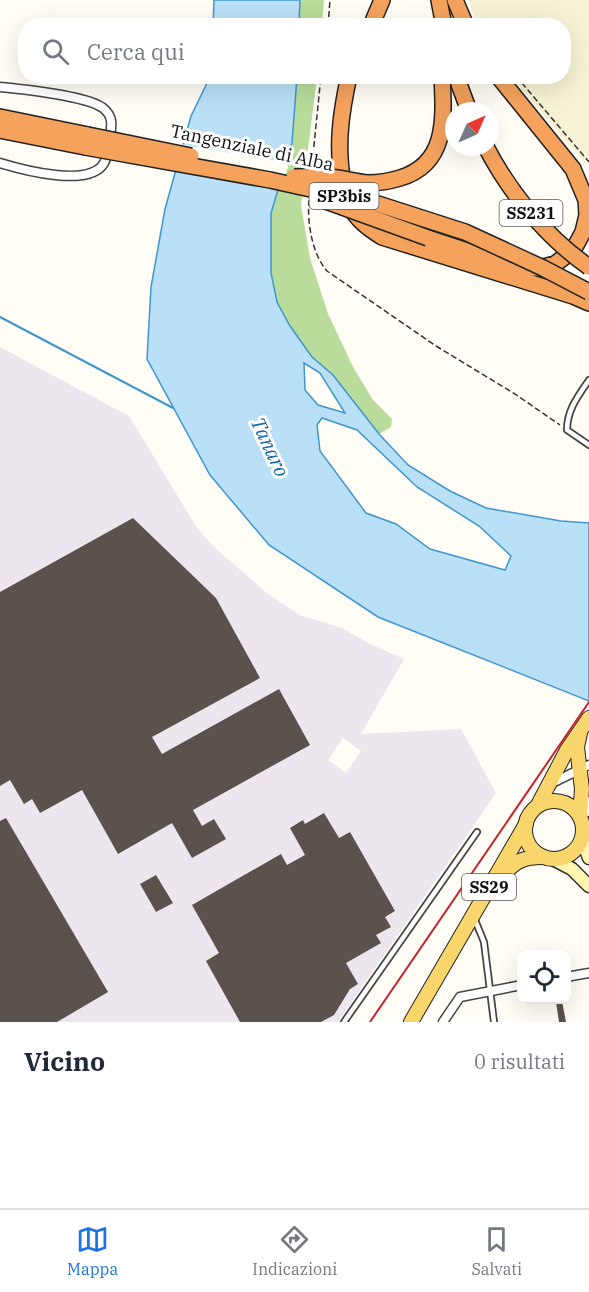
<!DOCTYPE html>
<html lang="it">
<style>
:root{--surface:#fff;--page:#f6f6f7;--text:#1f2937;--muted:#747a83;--line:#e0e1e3;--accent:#1a73e8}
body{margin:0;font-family:"IBM Plex Serif",serif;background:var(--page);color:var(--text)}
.controls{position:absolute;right:18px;bottom:18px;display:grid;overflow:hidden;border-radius:12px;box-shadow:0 6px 24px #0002}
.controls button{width:54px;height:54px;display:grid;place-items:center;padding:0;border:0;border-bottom:2px solid var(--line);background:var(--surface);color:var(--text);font:30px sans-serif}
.compass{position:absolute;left:445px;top:102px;width:54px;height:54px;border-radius:50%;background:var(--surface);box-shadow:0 6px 24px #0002;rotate:45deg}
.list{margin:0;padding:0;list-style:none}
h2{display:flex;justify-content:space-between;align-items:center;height:78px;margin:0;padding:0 24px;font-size:26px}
h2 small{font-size:20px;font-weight:400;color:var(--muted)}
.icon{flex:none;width:33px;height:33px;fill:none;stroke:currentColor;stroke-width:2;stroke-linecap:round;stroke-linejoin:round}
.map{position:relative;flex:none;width:589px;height:1022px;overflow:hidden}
.search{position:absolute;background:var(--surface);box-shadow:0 6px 24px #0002;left:18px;right:18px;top:18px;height:66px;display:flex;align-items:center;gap:15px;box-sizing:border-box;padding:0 21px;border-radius:24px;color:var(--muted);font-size:22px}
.sheet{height:186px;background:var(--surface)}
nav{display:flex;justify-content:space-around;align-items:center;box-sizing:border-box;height:84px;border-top:2px solid var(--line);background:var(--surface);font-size:16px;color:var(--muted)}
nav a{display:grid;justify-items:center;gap:3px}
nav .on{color:var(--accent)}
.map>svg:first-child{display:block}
.industrial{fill:#eee6ef;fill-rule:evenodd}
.farmland{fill:#f6f3d4}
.forest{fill:#b9dc9c}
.water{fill:#b9e0f7;stroke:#3f96cf;stroke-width:1.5;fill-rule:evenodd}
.pier{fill:#fffdf5}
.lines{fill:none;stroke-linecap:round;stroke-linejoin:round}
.stream{stroke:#3f96cf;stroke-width:2}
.building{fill:#5a524d}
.lane-casing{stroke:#444;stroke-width:8}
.street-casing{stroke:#444;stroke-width:11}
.secondary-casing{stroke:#333;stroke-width:15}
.primary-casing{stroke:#222;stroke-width:16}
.highway-casing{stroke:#222;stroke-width:18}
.path{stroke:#333;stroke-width:1.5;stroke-dasharray:6 3;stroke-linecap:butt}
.lane{stroke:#fff;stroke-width:4.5}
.street{stroke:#fff;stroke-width:8}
.secondary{stroke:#fff6b0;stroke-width:12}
.primary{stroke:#f9d66b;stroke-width:14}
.highway{stroke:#f5a25d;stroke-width:15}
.rail{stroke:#c4262e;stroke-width:2}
.highway-bridge-casing{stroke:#222;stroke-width:18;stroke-linecap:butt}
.highway-bridge{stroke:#f5a25d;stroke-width:15}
.labels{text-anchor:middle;stroke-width:6;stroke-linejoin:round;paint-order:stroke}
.shield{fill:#fff;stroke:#585858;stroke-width:1.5}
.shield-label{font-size:16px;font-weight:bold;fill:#111}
.street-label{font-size:18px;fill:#111;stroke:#fff}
.water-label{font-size:20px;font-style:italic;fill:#1768a6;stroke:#fff}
</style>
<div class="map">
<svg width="589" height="1022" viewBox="0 0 589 1022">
<rect width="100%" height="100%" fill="#fffdf5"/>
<path class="industrial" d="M0,347l129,69 68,112 18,20 53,46 32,21 42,13 28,16 34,15 -43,75 100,-5 35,64 -158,229h-338zM343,738l18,13 -15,22 -18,-13z"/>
<path class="farmland" d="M468,0h121v158l-4,5 -74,-86 53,-1v-50l-86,-1z"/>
<g class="forest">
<path d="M300,0h24l-2,25 -23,1z"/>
<path d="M297,77h20l-16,128 9,53 18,56 25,53 20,33 19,19 -1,8 -12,7 -46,-59 -21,-18 -22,-31 -13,-24 -6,-29v-60l21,-70z"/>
</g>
<g class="water">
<path d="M214,0h86l-1,25h-86z"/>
<path d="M210,77h87l-5,66 -21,70v60l6,29 13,24 22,31 21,18 46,59 29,31 42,26 36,17 75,13 28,2v178l-211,-84 -109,-72 -59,-70 -63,-116 4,-72 14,-78 26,-93zM304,363l16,10 25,40 -27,-8 -13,-15zM322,418l35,12 60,57 62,39 32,30 -6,14 -75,-21 -34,-25 -30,-11 -46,-62 -3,-26z"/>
</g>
<path class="pier" d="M180,144l109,19 -8,27 -108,-21z"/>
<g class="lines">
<path class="stream" d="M0,317l173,91"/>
</g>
<g class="building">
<path d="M133,518l83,80 44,80 -108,59 10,17 117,-65 31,56 -117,65 9,16 12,-7 12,20 -34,19 -20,-35 -54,31 -36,-64 -42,23 -8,-14 -8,5 -14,-24 -10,6v-194z"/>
<path d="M324,813l15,25 11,-6 45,79 -10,6 6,10 -15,8 5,8 -35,20 12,21 -8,5 -16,26 -13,7h-81l-34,-61 13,-8 -27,-48 89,-51 6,11 18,-10 -15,-27 13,-8 2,4z"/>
<path d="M6,818l102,174 -51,30h-57v-201z"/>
<path d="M156,875l17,28 -17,9 -16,-28z"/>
<path d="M562,1001l4,21h-7l-3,-20z"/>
</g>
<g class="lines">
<g class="lane-casing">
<g id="lane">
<path d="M589,380c-11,16 -22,30 -22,50l22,15"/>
<path d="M587,799l2,15"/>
<path d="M475,920l9,22 10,80"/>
<path d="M344,1022l133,-190"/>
</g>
</g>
<g class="street-casing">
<g id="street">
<path d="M0,87c21,2 87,9 103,21 10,8 9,16 7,28 -2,8 -2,21 -6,27 -14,25 -81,7 -104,0"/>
<path d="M550,784l39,-19"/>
<path d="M566,977l23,-4"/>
<path d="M443,1022l17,-25 62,-12"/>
</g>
</g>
<g class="secondary-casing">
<g id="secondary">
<path d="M582,839l7,19"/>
<path d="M553,859l19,10 17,17"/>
</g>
</g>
<g class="primary-casing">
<g id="primary">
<path d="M580,733l-3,14 5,42 -2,27"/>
<circle cx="554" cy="830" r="29"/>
<path d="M538,805l29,-55 22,-32"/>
<path d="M503,876c11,-15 21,-19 40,-19"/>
<path d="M411,1022l115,-198"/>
</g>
</g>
<g class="highway-casing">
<g id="highway">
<path d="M439,0l5,26"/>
<path d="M455,0l11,26"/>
<path d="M371,26l11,-26"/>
<path d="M349,76c-8,36 -13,70 -6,107 2,7 2,16 6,22 8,15 19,23 33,32l191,59 16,7"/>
<path d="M456,76l13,35"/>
<path d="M0,117l88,18"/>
<path d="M0,130l85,17"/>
<path d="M428,238l91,30h20l16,-4 12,-9 9,-10 7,-13 4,-17 -1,-15 -13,-31 -75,-93"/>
</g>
</g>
<g class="path">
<path d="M328,26l2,-26"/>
<path d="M516,76l73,86"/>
<path d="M312,165l9,-89"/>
<path d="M309,200c-2,22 3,54 18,71l109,75 79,48 45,31"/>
</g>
<use href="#lane" class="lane"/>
<use href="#street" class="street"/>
<use href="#secondary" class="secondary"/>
<use href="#primary" class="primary"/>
<use href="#highway" class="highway"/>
<path class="rail" d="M370,1022l219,-320"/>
<g class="highway-bridge-casing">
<g id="highway-bridge">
<path d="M88,135l103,21"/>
<path d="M85,147l185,33 108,24 87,28 78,36 46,24"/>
<path d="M486,147c24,46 60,90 103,120"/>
<path d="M294,177c10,0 22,-1 32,0 14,0 28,5 42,6 10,0 22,-2 32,-5 48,-14 44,-61 42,-102"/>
<path d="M323,200l105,38"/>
</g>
</g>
<use href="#highway-bridge" class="highway-bridge"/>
</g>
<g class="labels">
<g class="shield">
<rect x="309.5" y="183" width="69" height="26" rx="4.5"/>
<rect x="499.5" y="200" width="63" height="26" rx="4.5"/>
<rect x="462" y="874" width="54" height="26" rx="4.5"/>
</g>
<g class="shield-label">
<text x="344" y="202">SP3bis</text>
<text x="531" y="219">SS231</text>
<text x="489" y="893">SS29</text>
</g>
<g class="street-label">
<text transform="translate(252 148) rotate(12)" y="6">Tangenziale di Alba</text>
</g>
<g class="water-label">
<text transform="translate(270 447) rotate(65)" y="7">Tanaro</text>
</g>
</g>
</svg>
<div class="controls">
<button><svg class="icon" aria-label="locate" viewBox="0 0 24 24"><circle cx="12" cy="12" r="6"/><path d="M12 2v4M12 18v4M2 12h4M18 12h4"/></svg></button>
</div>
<svg class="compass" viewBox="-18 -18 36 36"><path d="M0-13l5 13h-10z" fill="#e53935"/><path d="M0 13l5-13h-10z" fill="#747a83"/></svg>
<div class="search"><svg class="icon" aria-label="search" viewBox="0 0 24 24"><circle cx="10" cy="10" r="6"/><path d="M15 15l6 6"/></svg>Cerca qui</div>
</div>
<section class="sheet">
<h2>Vicino<small>0 risultati</small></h2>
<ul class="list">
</ul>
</section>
<nav>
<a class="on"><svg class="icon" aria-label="map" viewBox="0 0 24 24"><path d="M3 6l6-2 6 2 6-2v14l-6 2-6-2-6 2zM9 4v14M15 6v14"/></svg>Mappa</a>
<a><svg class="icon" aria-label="directions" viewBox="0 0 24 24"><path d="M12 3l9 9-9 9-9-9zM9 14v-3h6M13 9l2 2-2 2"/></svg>Indicazioni</a>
<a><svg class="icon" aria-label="saved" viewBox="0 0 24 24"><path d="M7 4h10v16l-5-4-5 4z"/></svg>Salvati</a>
</nav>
